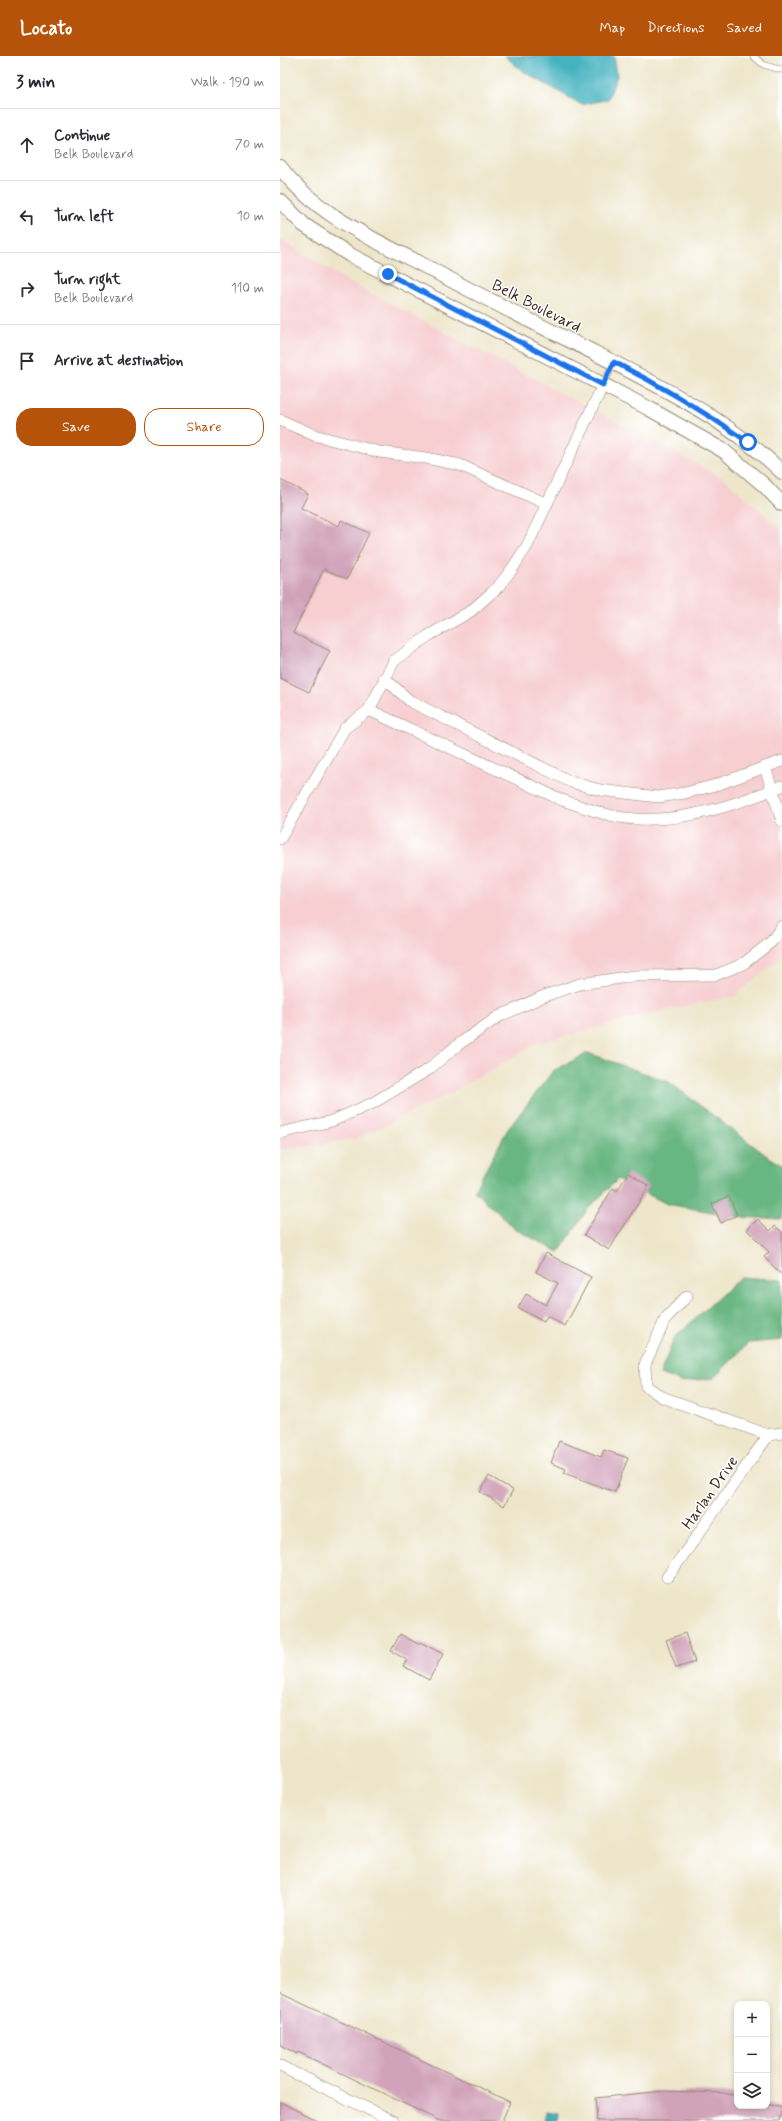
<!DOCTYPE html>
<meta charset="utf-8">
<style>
:root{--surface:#fff;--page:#f2f2f3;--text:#2b2b33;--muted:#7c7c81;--line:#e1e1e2;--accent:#b45309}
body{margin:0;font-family:Mynerve,sans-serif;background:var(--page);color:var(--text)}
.controls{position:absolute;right:12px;bottom:12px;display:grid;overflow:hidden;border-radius:8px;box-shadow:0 2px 6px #0003}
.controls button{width:36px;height:36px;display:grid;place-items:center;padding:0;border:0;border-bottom:1px solid var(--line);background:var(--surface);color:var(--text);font:20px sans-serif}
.stop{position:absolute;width:12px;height:12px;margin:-9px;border:3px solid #1a73e8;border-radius:50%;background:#fff}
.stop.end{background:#1a73e8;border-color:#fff;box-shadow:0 1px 4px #0008}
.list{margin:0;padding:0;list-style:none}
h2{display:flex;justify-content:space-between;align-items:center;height:52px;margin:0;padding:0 16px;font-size:17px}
h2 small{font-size:13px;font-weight:400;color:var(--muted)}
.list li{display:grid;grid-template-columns:26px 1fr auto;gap:12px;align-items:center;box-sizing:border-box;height:72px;padding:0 16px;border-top:1px solid var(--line)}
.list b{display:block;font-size:15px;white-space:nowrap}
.list p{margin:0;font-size:13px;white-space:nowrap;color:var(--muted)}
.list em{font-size:13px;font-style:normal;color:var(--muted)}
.actions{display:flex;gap:8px;padding:12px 16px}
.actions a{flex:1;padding:9px 0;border:1px solid var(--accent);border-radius:16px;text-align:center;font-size:14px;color:var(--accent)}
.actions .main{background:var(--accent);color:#fff}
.icon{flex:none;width:22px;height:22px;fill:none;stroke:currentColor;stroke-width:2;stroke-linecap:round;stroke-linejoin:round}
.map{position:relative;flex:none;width:502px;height:2065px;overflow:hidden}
header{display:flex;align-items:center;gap:24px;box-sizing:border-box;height:56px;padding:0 20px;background:var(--accent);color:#fff}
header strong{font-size:19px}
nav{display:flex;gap:22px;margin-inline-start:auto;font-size:14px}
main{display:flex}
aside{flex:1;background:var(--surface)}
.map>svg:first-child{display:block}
.built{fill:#f7cfd1}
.forest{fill:#67b681;stroke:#517050}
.water{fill:#44b2c0;stroke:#406e6f}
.building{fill:#d1a3ba}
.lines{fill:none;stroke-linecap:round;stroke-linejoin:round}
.service-casing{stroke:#948874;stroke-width:7}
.minor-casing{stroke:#948874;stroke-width:12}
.tertiary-casing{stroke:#948874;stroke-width:16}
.service{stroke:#fff;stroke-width:5.5}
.minor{stroke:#fff;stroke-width:11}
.tertiary{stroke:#fff;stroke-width:14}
.route{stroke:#1a73e8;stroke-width:5}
.labels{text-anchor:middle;stroke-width:3;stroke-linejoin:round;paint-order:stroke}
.street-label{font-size:16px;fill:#3b2a1e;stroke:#fff}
</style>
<header>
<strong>Locato</strong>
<nav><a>Map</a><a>Directions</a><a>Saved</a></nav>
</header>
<main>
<aside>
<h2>3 min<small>Walk · 190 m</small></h2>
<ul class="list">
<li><svg class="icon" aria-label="ahead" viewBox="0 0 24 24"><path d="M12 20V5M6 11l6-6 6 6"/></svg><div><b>Continue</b><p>Belk Boulevard</p></div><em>70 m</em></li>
<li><svg class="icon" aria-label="left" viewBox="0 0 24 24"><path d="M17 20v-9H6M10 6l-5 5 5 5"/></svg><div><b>Turn left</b></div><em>10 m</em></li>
<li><svg class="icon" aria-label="right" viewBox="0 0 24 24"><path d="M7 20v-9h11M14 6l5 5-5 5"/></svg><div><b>Turn right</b><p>Belk Boulevard</p></div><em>110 m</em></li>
<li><svg class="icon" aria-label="arrive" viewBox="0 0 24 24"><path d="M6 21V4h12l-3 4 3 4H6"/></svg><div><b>Arrive at destination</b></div></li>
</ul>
<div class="actions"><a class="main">Save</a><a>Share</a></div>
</aside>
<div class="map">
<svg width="502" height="2065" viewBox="0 0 502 2065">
<rect width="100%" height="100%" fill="#fff"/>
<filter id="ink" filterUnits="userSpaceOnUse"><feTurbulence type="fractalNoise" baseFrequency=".025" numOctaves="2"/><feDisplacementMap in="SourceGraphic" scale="8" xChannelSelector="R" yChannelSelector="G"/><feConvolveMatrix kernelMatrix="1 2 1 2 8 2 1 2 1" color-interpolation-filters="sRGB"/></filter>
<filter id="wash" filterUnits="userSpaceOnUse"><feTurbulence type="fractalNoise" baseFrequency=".012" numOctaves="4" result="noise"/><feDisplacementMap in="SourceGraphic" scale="16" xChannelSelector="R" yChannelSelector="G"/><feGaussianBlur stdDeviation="0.9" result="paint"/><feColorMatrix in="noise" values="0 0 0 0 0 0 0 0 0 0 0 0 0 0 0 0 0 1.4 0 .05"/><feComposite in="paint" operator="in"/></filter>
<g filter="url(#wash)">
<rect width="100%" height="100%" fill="#eee6cb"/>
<path class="built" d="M0,183l69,43 376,197 57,52v425l-47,40 -96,20 -101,27 -89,51 -93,45 -76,11z"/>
<g class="forest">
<path d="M308,997l81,29 102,77 11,6v54l-42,-2 -73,-13 -49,-25 -31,31 -28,42 -42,-22 -43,-39 34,-62 45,-58z"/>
<path d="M461,1221l41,3v60l-34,3 -34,35 -33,4 -21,-8 15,-37z"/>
</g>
<g class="water">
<path d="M225,0h109l3,20 -9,23 -26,6 -61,-35z"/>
<path d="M266,2055l13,2 -1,8h-14z"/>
</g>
<g id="blocks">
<g class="building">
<path d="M0,424l28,14 -7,14 38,18 2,-6 28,13 -22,46 -23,-10 -31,64 37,18 -21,41 -29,-14z"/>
<path d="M348,1117l21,13 -40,64 -25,-15 29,-47 4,3z"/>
<path d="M449,1140l8,19 -16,8 -9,-19z"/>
<path d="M478,1163l12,12 5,-5 7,6v43l-18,-18 5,-5 -22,-22z"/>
<path d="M266,1197l45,24 -26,49 -18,-10 -3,6 -26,-14 8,-14 20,11 12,-22 -22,-11z"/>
<path d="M279,1385l42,16 3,-7 24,8 -13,34 -51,-19 2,-4 -15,-6z"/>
<path d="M209,1420l24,14 -9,16 -24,-14z"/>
<path d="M405,1577l10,29 -19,6 -10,-28z"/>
<path d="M120,1578l18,10 2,-2 23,12 -14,26 -26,-14 4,-6 -16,-9z"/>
<path d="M0,1937l230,109 -8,19h-62l-142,-69 -1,2 -17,-9z"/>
<path d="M383,2035l61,2 13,3v10h30v-2l15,4v5l-2,8h-183l-2,-23z"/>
<path d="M0,2046l38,19h-38z"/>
</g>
</g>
</g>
<g filter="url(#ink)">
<use href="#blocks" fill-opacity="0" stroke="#948874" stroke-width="1"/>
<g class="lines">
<g class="service-casing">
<g id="service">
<path d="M473,0l11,9 18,5"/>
<path d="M323,329l11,-22"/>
</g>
</g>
<g class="minor-casing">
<g id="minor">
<path d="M0,364l34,15 65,17 47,6 34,7 87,39"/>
<path d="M104,622l26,23 161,81 29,8 58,7 27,-4 31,-8 66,-24"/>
<path d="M89,654l193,90c24,8 49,18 74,19 50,3 101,-15 146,-33"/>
<path d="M485,711l17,54"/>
<path d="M0,783l65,-111 24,-18 25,-49 34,-25 43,-25 27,-24 14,-18 15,-23 76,-161"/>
<path d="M0,1077l52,-12 41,-18 56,-34 30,-25 39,-27 46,-21 36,-12 54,-8 82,-1 27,-11 28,-22 11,-16"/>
<path d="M407,1240l-21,22 -21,46 1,22 16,11 107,38"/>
<path d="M387,1521c35,-46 67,-96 102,-142l13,-2"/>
<path d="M0,2010l113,55"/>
</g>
</g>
<g class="tertiary-casing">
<g id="tertiary">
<path d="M0,111c34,46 91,71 141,97 54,29 109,57 164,84 69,35 141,70 197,124"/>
<path d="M0,145l24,24 46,30 298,153 76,43 41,35 17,18"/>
</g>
</g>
<use href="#service" class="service"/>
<use href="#minor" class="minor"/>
<use href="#tertiary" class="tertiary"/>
</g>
</g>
<g class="lines" filter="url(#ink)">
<path class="route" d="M108,218l215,111 11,-23c46,23 92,51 134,80"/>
</g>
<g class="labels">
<g class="street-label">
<text transform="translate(257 249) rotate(27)" y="6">Belk Boulevard</text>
<text transform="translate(429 1436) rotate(-55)" y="6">Harlan Drive</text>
</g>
</g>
</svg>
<div class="controls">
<button>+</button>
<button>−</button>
<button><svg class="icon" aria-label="layers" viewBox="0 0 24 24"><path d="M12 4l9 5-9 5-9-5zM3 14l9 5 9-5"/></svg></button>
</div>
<div class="stop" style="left:468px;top:386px"></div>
<div class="stop end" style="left:108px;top:218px"></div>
</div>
</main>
